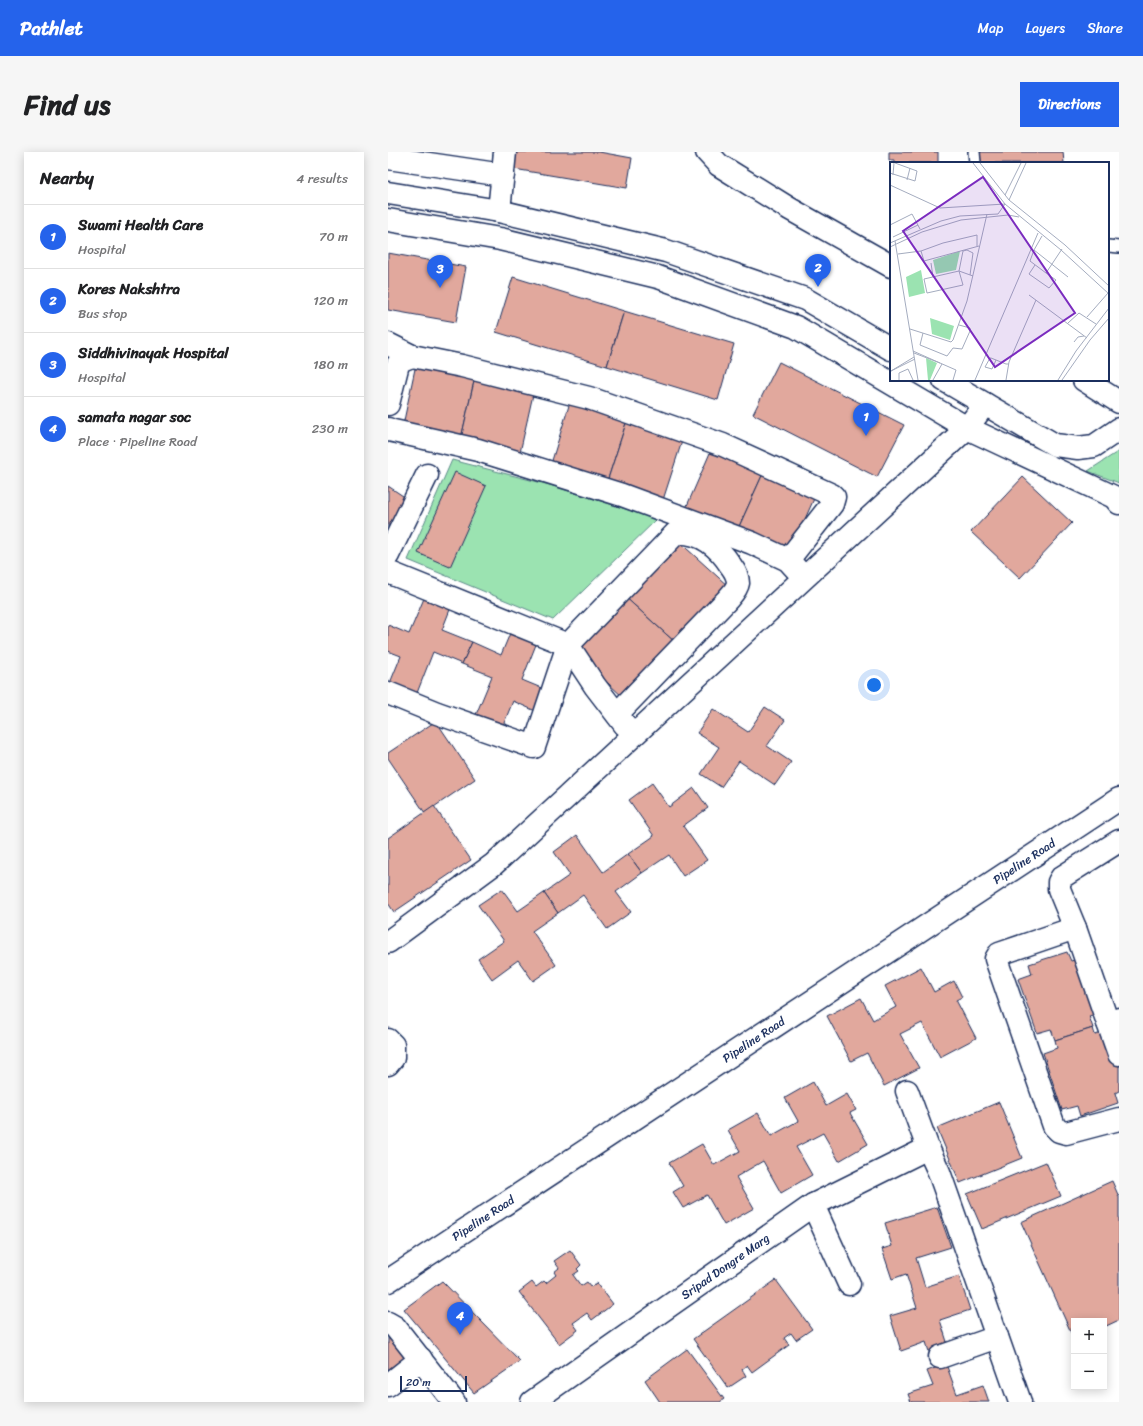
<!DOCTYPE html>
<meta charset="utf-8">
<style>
:root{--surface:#fff;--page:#f6f6f6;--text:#202124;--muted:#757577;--line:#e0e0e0;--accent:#2563eb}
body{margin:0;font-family:Sriracha,sans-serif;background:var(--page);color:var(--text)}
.controls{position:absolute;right:12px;bottom:12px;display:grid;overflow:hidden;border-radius:0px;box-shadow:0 2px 10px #0003}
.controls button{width:36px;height:36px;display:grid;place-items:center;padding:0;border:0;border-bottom:1px solid var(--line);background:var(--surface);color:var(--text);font:20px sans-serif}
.scale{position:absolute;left:12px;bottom:10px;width:67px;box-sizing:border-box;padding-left:4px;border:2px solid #1b2f5e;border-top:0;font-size:11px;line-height:14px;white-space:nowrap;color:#1b2f5e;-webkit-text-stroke:3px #fff;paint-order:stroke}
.you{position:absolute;left:486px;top:533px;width:14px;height:14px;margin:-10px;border:3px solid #fff;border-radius:50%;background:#1a73e8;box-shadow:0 0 0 6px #1a73e833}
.badge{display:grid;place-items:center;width:26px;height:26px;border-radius:50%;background:var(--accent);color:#fff;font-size:13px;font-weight:700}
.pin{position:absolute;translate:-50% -33px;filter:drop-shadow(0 1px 2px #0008)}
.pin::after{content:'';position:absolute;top:21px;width:14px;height:12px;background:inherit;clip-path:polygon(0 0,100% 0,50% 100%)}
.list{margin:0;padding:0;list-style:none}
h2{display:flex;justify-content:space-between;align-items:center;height:52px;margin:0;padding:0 16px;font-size:17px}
h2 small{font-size:13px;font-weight:400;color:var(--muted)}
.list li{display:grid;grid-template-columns:26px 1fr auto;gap:12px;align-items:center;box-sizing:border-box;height:64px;padding:0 16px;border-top:1px solid var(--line)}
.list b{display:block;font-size:15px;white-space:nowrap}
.list p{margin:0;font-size:13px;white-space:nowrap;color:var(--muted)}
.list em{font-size:13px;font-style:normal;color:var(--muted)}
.map{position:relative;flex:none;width:731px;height:1250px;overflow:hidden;border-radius:0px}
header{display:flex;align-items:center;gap:24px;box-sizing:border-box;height:56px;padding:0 20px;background:var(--accent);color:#fff}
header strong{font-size:19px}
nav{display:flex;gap:22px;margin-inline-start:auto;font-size:14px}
.intro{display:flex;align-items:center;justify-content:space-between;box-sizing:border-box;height:96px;padding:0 24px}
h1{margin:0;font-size:28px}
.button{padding:10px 18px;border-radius:0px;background:var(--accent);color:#fff;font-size:14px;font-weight:700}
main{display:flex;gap:24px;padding:0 24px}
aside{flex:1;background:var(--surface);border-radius:0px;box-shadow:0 2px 10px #0003}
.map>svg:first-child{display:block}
.green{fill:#9be3b1;stroke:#5b8988}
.building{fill:#e1a89d;stroke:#1b2f5e}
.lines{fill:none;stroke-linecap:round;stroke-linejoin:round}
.service-casing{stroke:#1b2f5e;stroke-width:14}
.minor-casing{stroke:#1b2f5e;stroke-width:25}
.tertiary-casing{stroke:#1b2f5e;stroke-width:25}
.service{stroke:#fff;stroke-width:11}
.minor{stroke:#fff;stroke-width:22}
.tertiary{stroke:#fff;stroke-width:22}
.labels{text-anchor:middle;stroke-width:3.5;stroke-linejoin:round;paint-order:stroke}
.street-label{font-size:12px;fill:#1b2f5e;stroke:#fff}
.inset-road{fill:none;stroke:#a4acbf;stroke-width:1}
.view{fill:#7b2cbf;fill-opacity:0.15;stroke:#7b2cbf;stroke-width:2}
.inset-edge{fill:none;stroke:#1b2f5e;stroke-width:2}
</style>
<header>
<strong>Pathlet</strong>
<nav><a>Map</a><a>Layers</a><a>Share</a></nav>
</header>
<div class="intro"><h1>Find us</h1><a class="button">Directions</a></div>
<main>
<aside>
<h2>Nearby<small>4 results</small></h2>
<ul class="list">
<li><span class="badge">1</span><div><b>Swami Health Care</b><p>Hospital</p></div><em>70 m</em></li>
<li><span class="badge">2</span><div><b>Kores Nakshtra</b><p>Bus stop</p></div><em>120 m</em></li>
<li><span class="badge">3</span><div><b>Siddhivinayak Hospital</b><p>Hospital</p></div><em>180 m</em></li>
<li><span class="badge">4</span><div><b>samata nagar soc</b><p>Place · Pipeline Road</p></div><em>230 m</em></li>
</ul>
</aside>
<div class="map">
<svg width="731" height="1250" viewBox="0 0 731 1250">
<rect width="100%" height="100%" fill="#fff"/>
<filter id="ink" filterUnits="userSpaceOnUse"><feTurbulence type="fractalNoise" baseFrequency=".025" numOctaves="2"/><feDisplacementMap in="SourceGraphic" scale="8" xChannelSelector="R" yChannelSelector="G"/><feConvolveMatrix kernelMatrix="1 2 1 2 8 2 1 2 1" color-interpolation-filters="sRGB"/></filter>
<g filter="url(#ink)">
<g class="green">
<path d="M731,299v32l-31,-12z"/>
<path d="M64,308l98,25 107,34 -104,101 -145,-60z"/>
</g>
<g class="building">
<path d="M123,0h88l33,6 -5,30 -119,-20z"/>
<path d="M501,0h49v11h-44v-3h-5z"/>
<path d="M592,0h83l1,11h-83z"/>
<path d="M0,101l78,14 -10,55 -68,-12z"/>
<path d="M125,125l111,34 -17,55 -111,-34z"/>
<path d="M236,159l110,33 -16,56 -111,-34z"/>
<path d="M391,210l125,63 -27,52 -124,-63z"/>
<path d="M28,212l59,13 -15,66 -58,-13z"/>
<path d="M87,225l59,13 -15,67 -59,-14z"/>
<path d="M183,247l57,18 -22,68 -56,-18z"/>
<path d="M240,265l56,18 -22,68 -56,-18z"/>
<path d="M325,294l52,23 -28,62 -51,-23z"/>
<path d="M377,317l52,23 -28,63 -52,-24z"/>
<path d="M67,320l31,14 -36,81 -32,-14z"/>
<path d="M635,325l49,46 -52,55 -49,-46z"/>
<path d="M0,334l24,16 -24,37z"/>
<path d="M287,386l54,49 -52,57 -54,-49z"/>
<path d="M235,443l54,49 -51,56 -53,-50z"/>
<path d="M37,444l26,11 -9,23 30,12 -10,22 -29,-12 -16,41 -27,-10 11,-27 -13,-5v-26l21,9z"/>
<path d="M123,479l26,11 -15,38 29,12 -9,22 -29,-13 -11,27 -27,-11 17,-41 -30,-12 10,-22 29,13z"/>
<path d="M377,555l20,13 -18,26 24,16 -16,23 -36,-24 -18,26 -20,-13 18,-27 -22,-14 16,-24 35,23z"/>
<path d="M48,569l39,58 -50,34 -37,-55v-5z"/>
<path d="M264,631l17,24 25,-19 14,20 -25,18 24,34 -24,16 -14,-21 -27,18 -14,-19 26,-18 -25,-36z"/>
<path d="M46,654l37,54 -77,52 -6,-9v-65z"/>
<path d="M189,683l26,37 25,-18 14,19 -26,19 15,20 -24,17 -24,-34 -25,18 -14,-20 26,-18 -16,-23z"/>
<path d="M114,737l16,22 26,-18 14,20 -26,18 24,34 -23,16 -15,-21 -26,19 -14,-20 26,-18 -26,-36z"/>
<path d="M679,800l4,9 10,-3 19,55 -11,3 4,12 -38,12 -4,-11 -14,4 -19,-54 14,-5 -3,-10z"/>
<path d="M533,815l13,25 20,-11 8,16 -6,3 20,38 -36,19 -18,-34 -22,11 19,34 -35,18 -17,-33 -16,8 -24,-45 34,-18 12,22 23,-13 -11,-21z"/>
<path d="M705,876l2,7 14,-4 10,30v30l-4,2 3,10 -38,13 -3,-10 -15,4 -19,-57 14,-5 -2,-8z"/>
<path d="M425,930l13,24 21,-12 9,16 -6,3 18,31 -29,17 -16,-28 -27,14 16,28 -31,18 -18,-32 -27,16 18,31 -30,17 -17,-30 -24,13 -10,-16 10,-6 -14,-23 33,-19 12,21 26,-14 -12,-21 30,-17 13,23 27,-15 -13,-23z"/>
<path d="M611,950l23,56 -62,25 -23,-55z"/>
<path d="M658,1010l15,34 -79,33 -15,-35z"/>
<path d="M724,1029l7,16v123l-15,7v-6h-30v18l-53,-117z"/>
<path d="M549,1055l14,40 -35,11 9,29 34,-11 11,34 -30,10 9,28 -19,7 -4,-13 -25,9 -11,-35 27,-8 -11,-34 -14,5 -10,-30 10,-3 -7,-23z"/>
<path d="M182,1098l11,15 -4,4 2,2 -6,4 8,11 6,-4 4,5 6,-4 16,21 -21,16 -5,-7 -14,10 5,7 -19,14 -40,-52 13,-10 4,5 8,-6 2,2 10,-8 -2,-3 5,-4 -5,-7z"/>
<path d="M388,1128l36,49 -16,11 -5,-7 -7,5 5,7 -37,27 -5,-7 -5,4 4,7 -18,12 -35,-49z"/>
<path d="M54,1129l78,80 -46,32 -70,-84z"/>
<path d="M0,1184l18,24 -18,14z"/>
<path d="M299,1197l37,50 -4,3h-60l-15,-22z"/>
<path d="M558,1212l11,30 26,-9 6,17h-78l-3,-8 25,-8 -6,-15z"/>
</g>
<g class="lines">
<g class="service-casing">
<g id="service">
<path d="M586,0l1,11"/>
<path d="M720,94l11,1"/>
</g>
</g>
<g class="minor-casing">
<g id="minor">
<path d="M319,0l12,13 71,44 101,57"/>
<path d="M0,6l115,17"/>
<path d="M111,59l6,-59"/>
<path d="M0,192l24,12 50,10 127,32 134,47 109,50 2,2 -2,7 -44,56"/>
<path d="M696,228l35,22"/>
<path d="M0,252l10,-40 4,-4 10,-4"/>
<path d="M0,277l1,1 89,20 144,45 130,48 36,17 10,11"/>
<path d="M0,403l39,-80"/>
<path d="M0,420l180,73 27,41 30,39"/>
<path d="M0,541l49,20 97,34 34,-102 108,-112c25,-2 42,13 55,33 3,4 7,11 7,17 -1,7 -8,13 -12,18l-109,113"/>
<path d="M687,776l-76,26 -3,5 58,167 5,5 7,2 53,-14"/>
<path d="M0,790l106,-78 473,-436 18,-24"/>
<path d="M731,867l-11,4 11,31"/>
<path d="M720,871l-33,-95 -16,-39v-7l3,-5 57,-36"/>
<path d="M0,888l5,5v13l-5,6"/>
<path d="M519,939l21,57 11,24 81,230"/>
<path d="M425,1053l36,79"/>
<path id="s1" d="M0,1129l731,-482"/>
<path d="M0,1171l7,4 59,75"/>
<path d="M552,1205l57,-20"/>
<path d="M0,1233l33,-26"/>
<path id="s2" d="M144,1250l281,-197 115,-57"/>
</g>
</g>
<g class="tertiary-casing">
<g id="tertiary">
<path d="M0,41l111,18 167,40 139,48 86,50"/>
<path d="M0,68l112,19 158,38 138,50 171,101 147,69 5,6"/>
<path d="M556,228l111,65 23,3 16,-2 25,-17"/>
</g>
</g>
<use href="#service" class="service"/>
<use href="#minor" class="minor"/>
<use href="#tertiary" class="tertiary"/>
</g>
</g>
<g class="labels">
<g class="street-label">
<text dy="4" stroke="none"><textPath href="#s1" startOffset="762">Pipeline Road</textPath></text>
<text dy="4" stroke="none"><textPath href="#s1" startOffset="438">Pipeline Road</textPath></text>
<text dy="4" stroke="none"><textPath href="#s1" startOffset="114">Pipeline Road</textPath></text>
<text dy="4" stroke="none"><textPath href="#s2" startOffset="236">Sripad Dongre Marg</textPath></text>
</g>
</g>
<g transform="translate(502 10)">
<rect width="219" height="219" fill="#fff"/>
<path d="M70,89l-4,19 -20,4 -3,-14zM31,108l4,23 -16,4 -3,-20zM40,156l24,8 -4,14 -18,-6zM36,196l11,5 -7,17h-2z" fill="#9be3b1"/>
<path class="inset-road" d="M83,1l32,41 56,46 48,44M90,1l29,37 56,45 44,41M0,11l25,8 2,-10 -22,-8M3,13l1,-12M17,18l3,-12M0,23l50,23 65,-4 -7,10 -38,2 -19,5 -51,22M115,33l16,-32M119,38l17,-37M0,63l22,-11 8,15M3,75l25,-12M5,79l23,139M0,85l32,-15 39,-12 47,-5 11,2M144,88l8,-14M31,89l3,10 55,-15M8,92l23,-3 22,-8 34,-8v11M41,101l2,14M145,103l-6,9 20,14 7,-8 -10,-7 16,-24M156,111l-16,-12 4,-11 34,27M80,113l3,-22 -6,-3 -4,1 -4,20 4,14 -36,8 -3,-14 35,-8 14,5M139,133l58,43M197,155l21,-24M178,161l11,-10 17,11M20,167l41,13 2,-2 14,-39 20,-87M33,171l-3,12 27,11 6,-8 9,1 8,-18v-3l-11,-3M184,180l4,-5 6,-1M23,189l27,12 -26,-10M24,195l-23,14 24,-12M106,198l-4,9 -7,-2 5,-9h1l15,6h3M50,201l16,7 -3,10M9,218v-7l9,-4 5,11M43,218l9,-16M85,218l63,-147M116,218l3,-18 27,-62M168,218l18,-29 33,-43M172,218l28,-40 19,-22"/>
<path class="view" d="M93,15l92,136 -80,54 -92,-136z"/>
<rect width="219" height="219" class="inset-edge"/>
</g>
</svg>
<div class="controls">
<button>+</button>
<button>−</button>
</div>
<div class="scale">20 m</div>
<div class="you"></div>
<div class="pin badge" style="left:478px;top:284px">1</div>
<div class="pin badge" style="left:430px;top:135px">2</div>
<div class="pin badge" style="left:52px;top:136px">3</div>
<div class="pin badge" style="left:72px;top:1183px">4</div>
</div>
</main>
